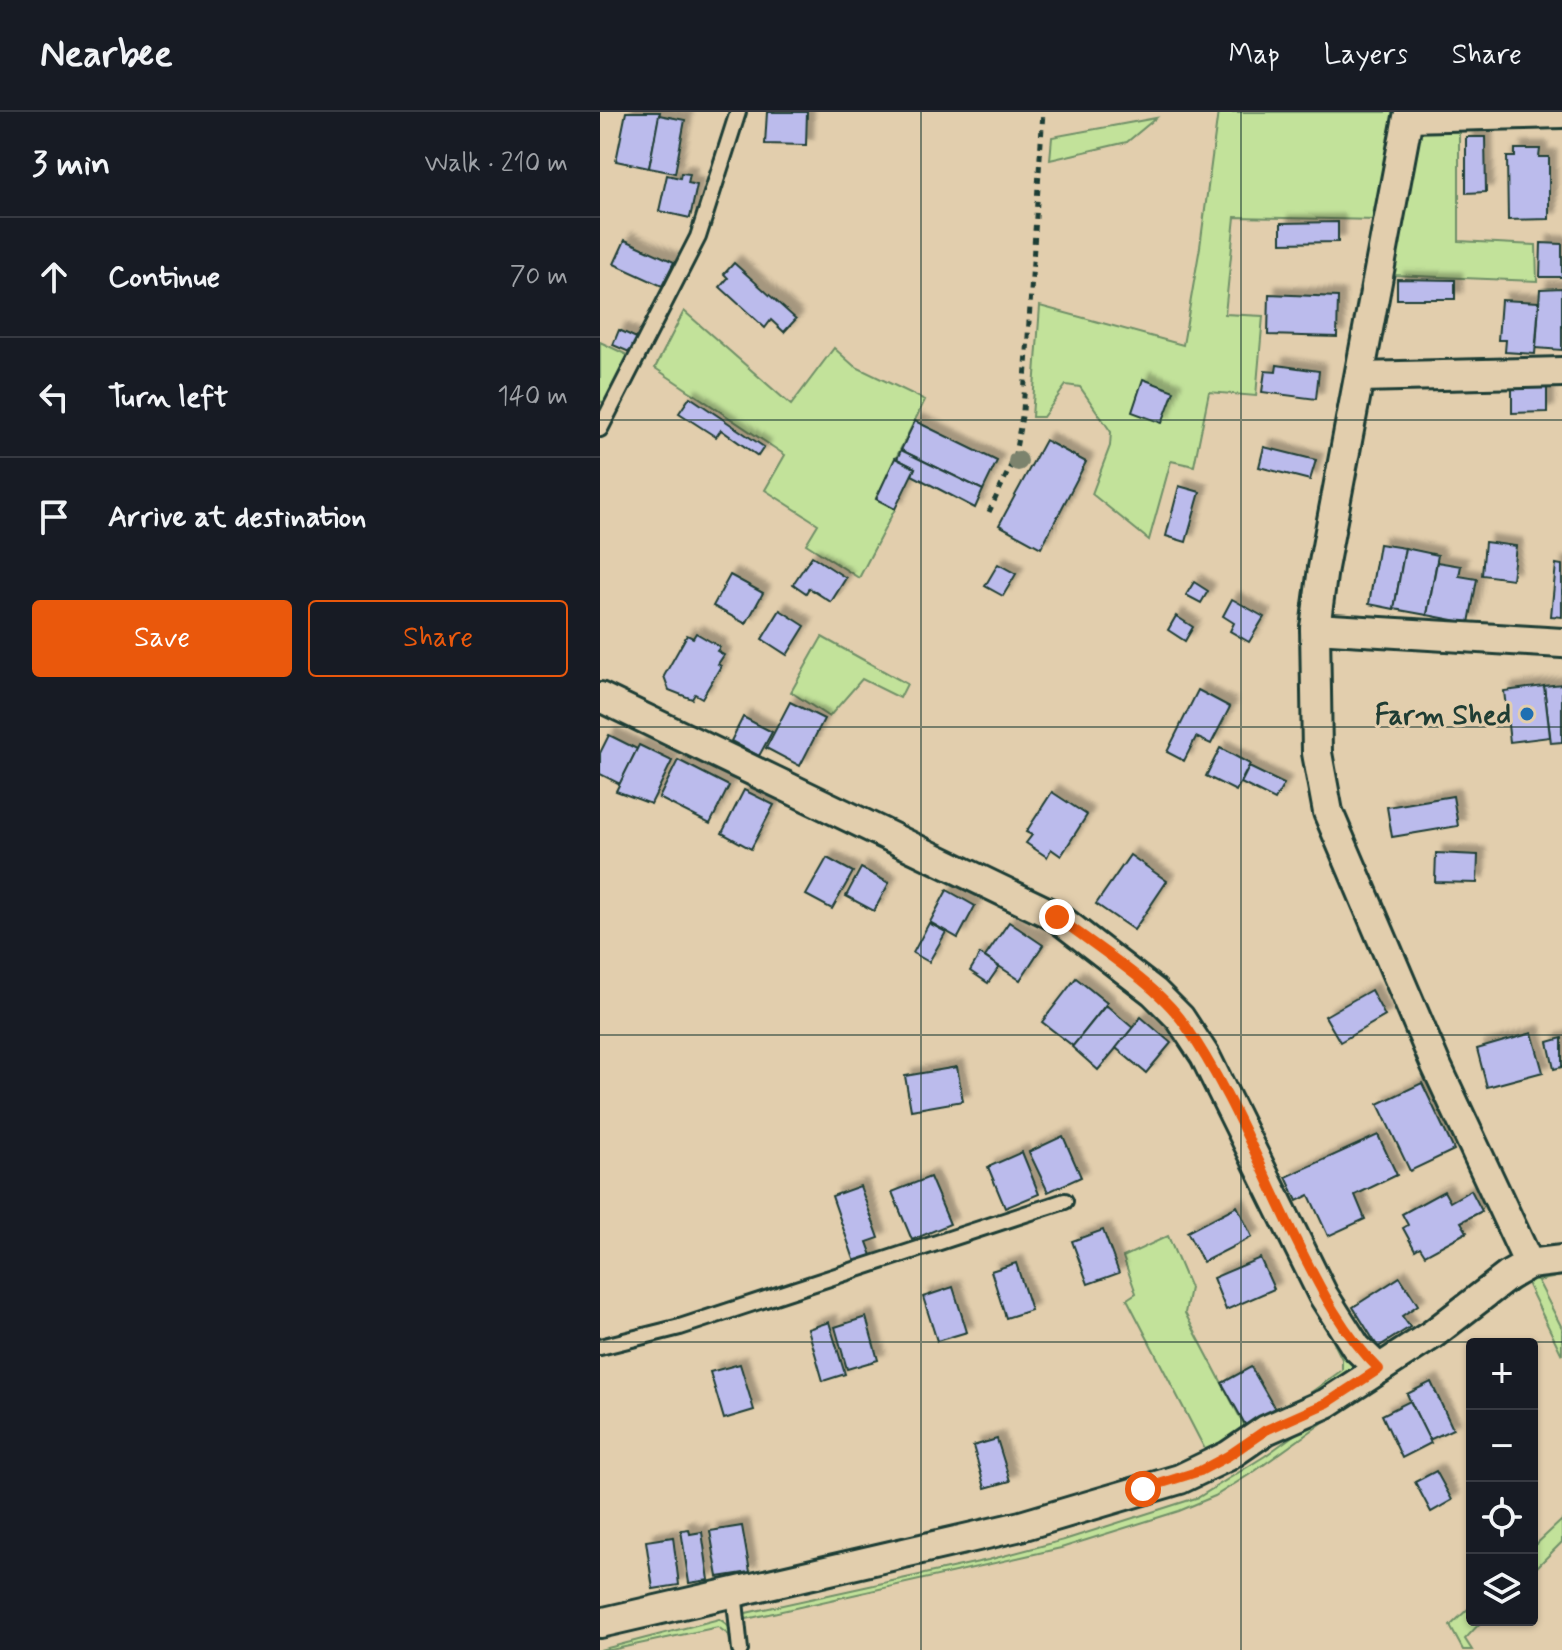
<!DOCTYPE html>
<meta charset="utf-8">
<style>
:root{--surface:#171b24;--page:#242831;--text:#f1f3f6;--muted:#9ea1a6;--line:#363941;--accent:#ea580c}
body{margin:0;font-family:Mynerve,sans-serif;background:var(--page);color:var(--text)}
.controls{position:absolute;right:24px;bottom:24px;display:grid;overflow:hidden;border-radius:8px;box-shadow:0 2px 6px #0004}
.controls button{width:72px;height:72px;display:grid;place-items:center;padding:0;border:0;border-bottom:2px solid var(--line);background:var(--surface);color:var(--text);font:40px sans-serif}
.stop{position:absolute;width:24px;height:24px;margin:-18px;border:6px solid #ea580c;border-radius:50%;background:#fff}
.stop.end{background:#ea580c;border-color:#fff;box-shadow:0 2px 8px #0008}
.list{margin:0;padding:0;list-style:none}
h2{display:flex;justify-content:space-between;align-items:center;height:104px;margin:0;padding:0 32px;font-size:34px}
h2 small{font-size:26px;font-weight:400;color:var(--muted)}
.list li{display:grid;grid-template-columns:52px 1fr auto;gap:24px;align-items:center;box-sizing:border-box;height:120px;padding:0 32px;border-top:2px solid var(--line)}
.list b{display:block;font-size:30px;white-space:nowrap}
.list em{font-size:26px;font-style:normal;color:var(--muted)}
.actions{display:flex;gap:16px;padding:24px 32px}
.actions a{flex:1;padding:18px 0;border:2px solid var(--accent);border-radius:8px;text-align:center;font-size:28px;color:var(--accent)}
.actions .main{background:var(--accent);color:#fff}
.icon{flex:none;width:44px;height:44px;fill:none;stroke:currentColor;stroke-width:2;stroke-linecap:round;stroke-linejoin:round}
.map{position:relative;flex:none;width:962px;height:1538px;overflow:hidden}
header{display:flex;align-items:center;gap:48px;box-sizing:border-box;height:112px;padding:0 40px;background:var(--surface);border-bottom:2px solid var(--line)}
header strong{font-size:38px}
nav{display:flex;gap:44px;margin-inline-start:auto;font-size:28px}
main{display:flex}
aside{flex:1;background:var(--surface)}
.map>svg:first-child{display:block}
.green{fill:#c2e29a;stroke:#709067;stroke-width:2}
.building{fill:#bbbbec;stroke:#1f3d34;stroke-width:2;filter:url(#shadow)}
.lines{fill:none;stroke-linecap:round;stroke-linejoin:round}
.lane-casing{stroke:#1f3d34;stroke-width:20}
.street-casing{stroke:#1f3d34;stroke-width:34}
.path{stroke:#1f3d34;stroke-width:5;stroke-dasharray:6 6;stroke-linecap:butt}
.lane{stroke:#e2cead;stroke-width:14}
.street{stroke:#e2cead;stroke-width:28}
.tree{fill:#7b836d}
.route{stroke:#ea580c;stroke-width:10}
.grid{fill:none;stroke:#1f3d34;stroke-width:2;stroke-opacity:0.55}
.poi-dot{fill:#1f6fb2;stroke:#e2cead;stroke-width:3}
.labels{text-anchor:middle;stroke-width:6;stroke-linejoin:round;paint-order:stroke}
.poi-label{font-size:28px;font-weight:bold;fill:#1f3d34;stroke:#e2cead;text-anchor:end}
</style>
<header>
<strong>Nearbee</strong>
<nav><a>Map</a><a>Layers</a><a>Share</a></nav>
</header>
<main>
<aside>
<h2>3 min<small>Walk · 210 m</small></h2>
<ul class="list">
<li><svg class="icon" aria-label="ahead" viewBox="0 0 24 24"><path d="M12 20V5M6 11l6-6 6 6"/></svg><div><b>Continue</b></div><em>70 m</em></li>
<li><svg class="icon" aria-label="left" viewBox="0 0 24 24"><path d="M17 20v-9H6M10 6l-5 5 5 5"/></svg><div><b>Turn left</b></div><em>140 m</em></li>
<li><svg class="icon" aria-label="arrive" viewBox="0 0 24 24"><path d="M6 21V4h12l-3 4 3 4H6"/></svg><div><b>Arrive at destination</b></div></li>
</ul>
<div class="actions"><a class="main">Save</a><a>Share</a></div>
</aside>
<div class="map">
<svg width="962" height="1538" viewBox="0 0 962 1538">
<defs>
<filter id="shadow"><feDropShadow dx="7" dy="-7" stdDeviation="2" flood-color="#0004"/></filter>
</defs>
<rect width="100%" height="100%" fill="#e2cead"/>
<filter id="ink" filterUnits="userSpaceOnUse"><feTurbulence type="fractalNoise" baseFrequency=".0125" numOctaves="2"/><feDisplacementMap in="SourceGraphic" scale="16" xChannelSelector="R" yChannelSelector="G"/><feConvolveMatrix kernelMatrix="1 2 1 2 8 2 1 2 1" color-interpolation-filters="sRGB"/></filter>
<g filter="url(#ink)">
<g class="green">
<path d="M618,0h178l-20,108 -141,-3 -10,97 38,2 -7,80 -47,-4 -15,74 -23,-5 -22,79 -57,-46 18,-48 1,-14 -31,-45 -14,-2 -23,32h-11l8,-111 143,39 17,-98z"/>
<path d="M556,6l-29,24 -77,18 2,-23z"/>
<path d="M819,16l40,1v112l77,4 1,36 -145,-6z"/>
<path d="M84,199l107,94 43,-57 20,18 71,34 -49,98 19,11 -36,69 -53,-34 12,-20 -53,-34 20,-35 -130,-87z"/>
<path d="M0,230l40,19 -23,48 -17,-8z"/>
<path d="M222,525l85,47 -7,14 -38,-19 -33,38 -38,-25z"/>
<path d="M568,1124l22,52 -5,25 68,129 28,-28 61,-44v-11l-20,-40 33,42 -1,12 -174,120 -143,44 -202,46 376,-122 -84,-162 9,-6 -13,-36z"/>
<path d="M962,1155v9l-24,5 24,47v27l-35,-72 -55,38 -29,24 -104,66 -84,60 -40,25 -36,15 -118,37 -319,72 4,-7 242,-53 76,-20 135,-43 66,-41 76,-55 183,-124z"/>
<path d="M962,1408v22l-30,30v-24z"/>
<path d="M872,1493v15h11l-18,19 7,11h-9l-13,-24z"/>
<path d="M119,1507c14,7 14,17 16,31h-4l-2,-15 -11,-8 -107,23h-11z"/>
</g>
<g class="building">
<path d="M26,0h34l-11,56 -33,-7z"/>
<path d="M167,0h40l-1,33 -41,-1z"/>
<path d="M59,3l26,5 -10,53 -26,-5z"/>
<path d="M866,25h19l1,55 -20,1z"/>
<path d="M915,37h25l-1,8h10v62l-41,1 -1,-63h8z"/>
<path d="M81,61l9,1 -2,9 9,2 -7,33 -31,-7 8,-36 13,3z"/>
<path d="M738,110v20l-57,1v-20z"/>
<path d="M25,128l49,22 -12,24 -48,-22z"/>
<path d="M941,131l21,1v33h-22z"/>
<path d="M134,151l62,56 -12,13 -13,-12 -6,8 -45,-41 8,-9 -4,-4z"/>
<path d="M797,167l58,1v19h-58z"/>
<path d="M962,176v62l-26,-2 4,-59z"/>
<path d="M669,182l69,3 -1,40 -69,-2z"/>
<path d="M901,188l38,2 -4,52 -30,-2 1,-12h-8z"/>
<path d="M19,218l22,10 -7,14 -21,-9z"/>
<path d="M677,253l42,6 -3,28 -54,-7 3,-21 11,1z"/>
<path d="M543,267l31,12 -12,32 -30,-11z"/>
<path d="M912,276h35v24l-35,1z"/>
<path d="M90,285l74,50 -6,9 -37,-26 -5,7 -37,-24z"/>
<path d="M315,309l82,40 -14,29 -82,-40z"/>
<path d="M445,328l41,22 -45,86 -42,-23z"/>
<path d="M664,335l52,13 -6,20 -51,-13z"/>
<path d="M301,338l82,40 -8,18 -63,-33 3,-7 -18,-9z"/>
<path d="M295,346l20,10 -20,41 -19,-10z"/>
<path d="M579,374l21,6 -14,50 -20,-6z"/>
<path d="M885,430l31,4 -4,33 -30,-4z"/>
<path d="M779,432l26,4 -11,61 -25,-5z"/>
<path d="M805,436l33,7 -11,60 -33,-6z"/>
<path d="M212,444l34,22 -15,24 -22,-14 -3,5 -13,-9z"/>
<path d="M837,450l24,4 -2,10 18,3 -8,44 -42,-8z"/>
<path d="M398,452l18,10 -13,22 -18,-10z"/>
<path d="M956,452l6,1v52l-11,-1z"/>
<path d="M130,463l33,18 -17,31 -33,-18z"/>
<path d="M594,470l14,9 -7,12 -15,-8z"/>
<path d="M632,487l32,18 -15,25 -19,-11 4,-8 -11,-7z"/>
<path d="M180,498l25,16 -18,29 -25,-16z"/>
<path d="M576,504l17,11 -8,14 -17,-11z"/>
<path d="M96,521l24,14 -3,4 7,4 -6,9 3,2 -19,32 -7,-4 -3,5 -23,-9 -5,-14 23,-41 6,3z"/>
<path d="M962,572v58l-11,1 -7,-57z"/>
<path d="M944,574l6,51 -40,5 -6,-51z"/>
<path d="M598,578l32,17 -19,37 -15,-7 -12,24 -17,-9z"/>
<path d="M190,590l34,17 -24,47 -34,-18z"/>
<path d="M143,605l29,15 -13,24 -28,-15z"/>
<path d="M9,623l28,14 -17,35 -20,-10v-21z"/>
<path d="M39,633l33,16 -21,43 -35,-13z"/>
<path d="M620,636l30,16 -14,27 -30,-15z"/>
<path d="M78,648l51,26 -19,38 -51,-26z"/>
<path d="M649,655l35,17 -9,16 -34,-17z"/>
<path d="M144,678l30,15 -23,44 -29,-16z"/>
<path d="M452,680l35,23 -26,41 -10,-7 -4,8 -21,-14 6,-8 -6,-3z"/>
<path d="M853,684l5,30 -66,11 -5,-30z"/>
<path d="M836,741l42,2 -1,28 -42,-1z"/>
<path d="M530,743l37,26 -33,49 -38,-26z"/>
<path d="M227,746l26,14 -21,37 -26,-14z"/>
<path d="M261,756l28,15 -15,28 -28,-15z"/>
<path d="M347,778l28,16 -17,32 -28,-16z"/>
<path d="M409,810l34,23 -23,35 -35,-23z"/>
<path d="M329,811l17,9 -17,30 -16,-9z"/>
<path d="M380,842l19,13 -11,16 -18,-12z"/>
<path d="M476,866l31,25 -34,43 -31,-24z"/>
<path d="M771,878l14,26 -45,26 -15,-26z"/>
<path d="M506,893l27,23 -35,42 -26,-23z"/>
<path d="M541,905l30,26 -25,30 -30,-25z"/>
<path d="M932,921l11,39 -56,15 -10,-38z"/>
<path d="M962,926v29l-8,2 -6,-27z"/>
<path d="M357,955l6,34 -52,9 -6,-34z"/>
<path d="M822,971l32,67 -44,21 -32,-67z"/>
<path d="M778,1023l19,40 -42,20 10,24 -37,17 -19,-41 -12,6 -11,-24z"/>
<path d="M463,1024l18,41 -33,15 -19,-40z"/>
<path d="M422,1040l17,42 -34,14 -17,-41z"/>
<path d="M330,1065l20,47 -38,16 -20,-48z"/>
<path d="M260,1074l19,52 -12,4 7,19 -17,7 -25,-72z"/>
<path d="M871,1078l11,21 -21,11 6,10 -42,23 -5,-8 -5,3 -12,-22 5,-3 -6,-11 42,-23 6,11z"/>
<path d="M637,1094l15,31 -49,25 -16,-30z"/>
<path d="M503,1118l16,43 -31,11 -16,-43z"/>
<path d="M660,1146l14,31 -48,21 -13,-32z"/>
<path d="M416,1151l15,47 -25,8 -15,-47z"/>
<path d="M800,1165l18,28 -16,11 8,11 -32,20 -25,-40z"/>
<path d="M353,1175l14,45 -30,9 -14,-44z"/>
<path d="M266,1205l12,43 -31,9 -12,-42z"/>
<path d="M229,1210l16,52 -22,7 -15,-52z"/>
<path d="M140,1252l14,46 -30,9 -14,-47z"/>
<path d="M651,1255l24,42 -29,17 -24,-43z"/>
<path d="M831,1270l22,47 -24,11 -22,-46z"/>
<path d="M810,1289l21,42 -29,15 -20,-43z"/>
<path d="M397,1327l13,42 -25,7 -12,-42z"/>
<path d="M836,1359l16,29 -21,12 -16,-30z"/>
<path d="M142,1414l8,46 -32,5 -8,-46z"/>
<path d="M89,1417l1,5 12,-2 7,48 -20,3 -8,-53z"/>
<path d="M73,1425l6,48 -26,4 -7,-48z"/>
</g>
<g class="lines">
<g class="lane-casing">
<g id="lane">
<path d="M0,317l98,-192 40,-125"/>
<path d="M0,1235l80,-20 385,-126"/>
<path d="M134,1479l6,59"/>
</g>
</g>
<g class="street-casing">
<g id="street">
<path d="M760,265l202,-5"/>
<path d="M715,516l247,15"/>
<path d="M0,585l457,220 97,75 26,26 25,38 118,239 33,52 23,22"/>
<path d="M929,1152l-94,-201 -107,-251 -11,-59 -2,-125 8,-60 85,-451 154,-4"/>
<path d="M0,1511l421,-97 159,-47 48,-23 38,-26 61,-27 106,-69 75,-58 21,-12 33,-4"/>
</g>
</g>
<path class="path" d="M389,400l25,-53 9,-48 20,-299"/>
<use href="#lane" class="lane"/>
<use href="#street" class="street"/>
</g>
<circle class="tree" cx="418" cy="349" r="10"/>
</g>
<g class="lines" filter="url(#ink)">
<path class="route" d="M457,805c38,29 99,67 126,105 46,65 79,149 114,220 23,46 45,91 82,127l-52,34 -61,27 -38,26 -28,15 -57,18"/>
</g>
<path class="grid" d="M321,0v1538M641,0v1538M0,308h962M0,615h962M0,923h962M0,1230h962"/>
<circle class="poi-dot" cx="927" cy="602" r="8"/>
<g class="labels">
<g class="poi-label">
<text x="911" y="612">Farm Shed</text>
</g>
</g>
</svg>
<div class="controls">
<button>+</button>
<button>−</button>
<button><svg class="icon" aria-label="locate" viewBox="0 0 24 24"><circle cx="12" cy="12" r="6"/><path d="M12 2v4M12 18v4M2 12h4M18 12h4"/></svg></button>
<button><svg class="icon" aria-label="layers" viewBox="0 0 24 24"><path d="M12 4l9 5-9 5-9-5zM3 14l9 5 9-5"/></svg></button>
</div>
<div class="stop" style="left:543px;top:1377px"></div>
<div class="stop end" style="left:457px;top:805px"></div>
</div>
</main>
